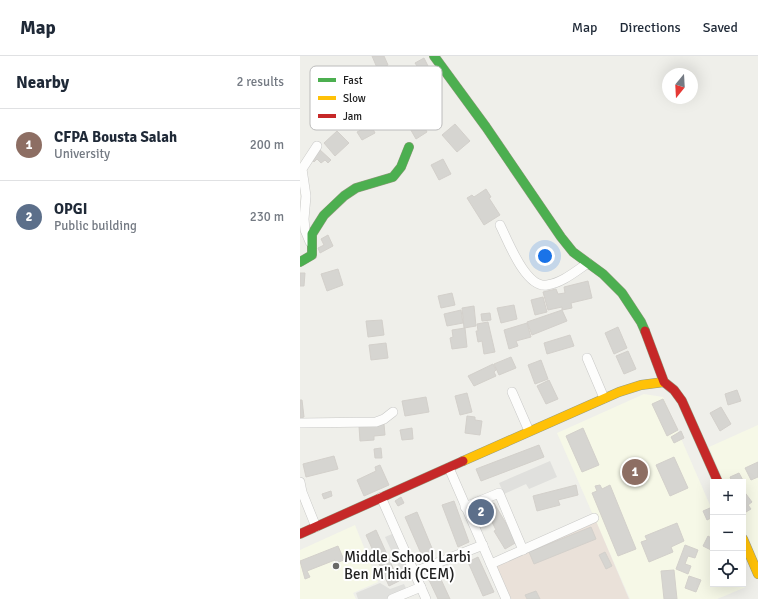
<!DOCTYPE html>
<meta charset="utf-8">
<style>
:root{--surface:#fff;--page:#f6f6f7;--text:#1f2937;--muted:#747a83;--line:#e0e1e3;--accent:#b45309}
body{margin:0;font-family:Signika,sans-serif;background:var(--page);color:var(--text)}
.controls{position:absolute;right:12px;bottom:12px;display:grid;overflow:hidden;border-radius:0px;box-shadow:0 4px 16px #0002}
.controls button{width:36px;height:36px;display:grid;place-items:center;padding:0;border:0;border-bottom:1px solid var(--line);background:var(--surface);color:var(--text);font:20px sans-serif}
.compass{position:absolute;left:362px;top:12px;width:36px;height:36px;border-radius:50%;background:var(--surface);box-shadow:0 4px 16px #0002;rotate:198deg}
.you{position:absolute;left:245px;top:200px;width:14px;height:14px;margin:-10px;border:3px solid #fff;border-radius:50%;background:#1a73e8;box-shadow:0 0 0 6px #1a73e833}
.badge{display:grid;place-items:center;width:26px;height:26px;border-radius:50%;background:var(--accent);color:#fff;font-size:13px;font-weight:700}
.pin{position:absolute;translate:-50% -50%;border:2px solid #fff;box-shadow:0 1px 4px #0006}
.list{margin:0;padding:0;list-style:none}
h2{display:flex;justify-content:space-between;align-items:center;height:52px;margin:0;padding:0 16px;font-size:17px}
h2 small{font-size:13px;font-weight:400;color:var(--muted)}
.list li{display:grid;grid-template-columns:26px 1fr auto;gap:12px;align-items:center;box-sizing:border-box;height:72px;padding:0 16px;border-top:1px solid var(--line)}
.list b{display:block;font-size:15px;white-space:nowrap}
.list p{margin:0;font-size:13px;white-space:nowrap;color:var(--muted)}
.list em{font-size:13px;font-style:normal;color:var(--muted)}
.icon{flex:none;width:22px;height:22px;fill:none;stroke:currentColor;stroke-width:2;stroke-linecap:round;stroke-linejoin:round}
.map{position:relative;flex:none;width:458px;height:543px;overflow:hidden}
header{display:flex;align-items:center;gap:24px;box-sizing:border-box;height:56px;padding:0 20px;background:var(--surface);border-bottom:1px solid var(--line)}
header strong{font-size:19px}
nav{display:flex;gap:22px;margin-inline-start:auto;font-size:14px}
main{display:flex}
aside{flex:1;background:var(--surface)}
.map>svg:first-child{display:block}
.education{fill:#f6f8e7}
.military{fill:#eae1d9}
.parking{fill:#e0e0dd}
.building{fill:#d6d5d1;stroke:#d3d0cb}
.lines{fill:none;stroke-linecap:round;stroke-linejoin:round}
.street-casing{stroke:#c8c8c6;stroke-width:10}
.fast-casing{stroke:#969b80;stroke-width:10}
.slow-casing{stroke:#969b80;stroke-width:10}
.jam-casing{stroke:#969b80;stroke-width:10}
.street{stroke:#fdfdfc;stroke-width:9}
.fast{stroke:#4caf50;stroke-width:9}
.slow{stroke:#ffc107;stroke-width:9}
.jam{stroke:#c62828;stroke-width:9}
.poi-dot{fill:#696967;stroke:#fff;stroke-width:1.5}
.labels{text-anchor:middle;stroke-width:4;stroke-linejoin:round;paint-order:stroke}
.poi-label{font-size:15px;fill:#212121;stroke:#fff;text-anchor:start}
.key{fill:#fff;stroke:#bcbcbc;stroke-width:1}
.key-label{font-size:11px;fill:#212121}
</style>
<header>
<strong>Map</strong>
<nav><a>Map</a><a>Directions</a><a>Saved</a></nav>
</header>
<main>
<aside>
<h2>Nearby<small>2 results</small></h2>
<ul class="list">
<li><span class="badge" style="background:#8d6e63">1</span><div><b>CFPA Bousta Salah</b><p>University</p></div><em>200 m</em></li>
<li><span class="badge" style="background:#5c6f8a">2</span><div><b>OPGI</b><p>Public building</p></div><em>230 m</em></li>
</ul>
</aside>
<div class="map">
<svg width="458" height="543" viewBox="0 0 458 543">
<rect width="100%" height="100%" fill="#efefea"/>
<g class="education">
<path d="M344,338l19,3 50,115v72h30v-3l3,6 -29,12h-87l-73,-166z"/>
<path d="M458,369v135l-15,-34v-44h-19l-15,-35z"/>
<path d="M55,469l23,57 -25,11 3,6h-56v-49z"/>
</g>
<path class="military" d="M296,465l33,78h-119l-15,-35z"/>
<g class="parking">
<path d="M250,405l7,16 -28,12 -3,-5 -22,10 -5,-11z"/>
<path d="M92,478l20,43 -7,3 -20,-43z"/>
<path d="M80,527l10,6 14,-5 6,12 -9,3h-43l-2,-6z"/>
</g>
<g class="building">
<path d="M72,0h12l4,9 -10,5z"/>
<path d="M124,2l5,10 -8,4 -6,-9z"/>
<path d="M120,63l7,13 -11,7 -8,-14z"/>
<path d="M155,68l15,17 -13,11 -15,-17z"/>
<path d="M71,69l4,8 -13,7 -5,-8z"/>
<path d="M37,75l12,12 -14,13 -11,-13z"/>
<path d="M19,93l12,11 -3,3 -3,-3 -4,3 -4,-4 -3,3 -4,-4z"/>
<path d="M143,103l8,15 -12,6 -8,-15z"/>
<path d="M186,133l5,8 -2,1 11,17 -16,10 -17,-27 5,-3 2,2z"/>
<path d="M28,179l5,11 -13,7 -2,-5 6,-3 -3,-6z"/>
<path d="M38,213l5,16 -16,6 -6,-17z"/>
<path d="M0,217h5l-1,13h-4z"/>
<path d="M288,225l4,17 -21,5 1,5 -10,2v-3l-14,3 -5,-18 13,-3 2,5 7,-1 -1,-6z"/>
<path d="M152,237l3,12 -14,3 -3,-12z"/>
<path d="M243,241l4,15 -12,3 -4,-15z"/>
<path d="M214,249l3,14 -16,4 -4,-15z"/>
<path d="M174,250l2,20 -12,2 -2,-20z"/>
<path d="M161,254l2,13 -16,3 -3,-12z"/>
<path d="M262,254l5,11 -35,14 -5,-13z"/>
<path d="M190,257l1,7 -9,1 -1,-7z"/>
<path d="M82,264l2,15 -16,2 -2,-16z"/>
<path d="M188,266l7,30 -11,2 -2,-13 -4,1 -2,-11h2l-1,-7z"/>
<path d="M227,267l4,14 -15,4 2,5 -9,3 -5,-19z"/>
<path d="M318,271l9,21 -13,6 -9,-21z"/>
<path d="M165,272l2,19 -15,2 -2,-11 3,-1 -1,-7z"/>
<path d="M270,279l4,11 -27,8 -3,-11z"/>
<path d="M86,287l2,15 -17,2 -2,-15z"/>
<path d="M328,295l8,18 -12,5 -8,-18z"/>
<path d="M211,301l5,11 -17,7 -5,-11z"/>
<path d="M241,304l7,19 -13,5 -7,-19z"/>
<path d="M193,308l3,6 -2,2 2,4 -22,10 -6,-10z"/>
<path d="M249,324l9,19 -12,5 -9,-18z"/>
<path d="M437,334l4,11 -13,4 -3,-11z"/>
<path d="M167,337l5,19 -12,3 -5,-19z"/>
<path d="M126,341l3,15 -24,4 -3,-15z"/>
<path d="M363,343l15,31 -11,6 -15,-32z"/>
<path d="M0,344h2l2,17 -4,1z"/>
<path d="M421,351l10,17 -11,7 -10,-18z"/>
<path d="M167,360l8,1v3l7,1 -2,14 -15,-2z"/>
<path d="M84,368l1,11 -11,1v4l-14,1 -1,-15z"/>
<path d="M112,372l1,11 -11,1 -2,-10z"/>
<path d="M283,372l16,37 -17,7 -16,-36z"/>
<path d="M381,375l3,7 -10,5 -3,-6z"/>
<path d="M239,389l5,12 -63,24 -5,-12z"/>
<path d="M81,392l1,10h-7l-1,-9z"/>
<path d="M34,400l4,13 -32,8 -3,-13z"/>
<path d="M374,401l14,31 -18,8 -14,-31z"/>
<path d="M458,406v15l-7,3 -6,-12z"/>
<path d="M80,409l9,20 -25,11 -7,-16 19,-9 -1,-4z"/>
<path d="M439,417l6,11 -2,1v-3h-11l-2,-5z"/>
<path d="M276,429l2,10 -20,5 2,5 -23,6 -4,-15z"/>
<path d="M300,429l2,4 8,-4 26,64 -18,7 -26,-63 5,-2 -2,-5z"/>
<path d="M443,434l9,12 -4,3 3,4 -5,3 -3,-4z"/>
<path d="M31,435l1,5 -8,3 -2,-5z"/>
<path d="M101,441l3,6 -6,3 -3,-5z"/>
<path d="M154,445l15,41 -11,5 -16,-42z"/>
<path d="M194,447l23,39 -12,7 -11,-18 2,-1 -11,-22z"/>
<path d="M410,452l3,9 -6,3 -4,-9z"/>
<path d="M117,456l17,41 -11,5 -18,-41z"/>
<path d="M377,467l7,18 -13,6 2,5 -24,10 -8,-20 6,-2 -2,-4z"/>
<path d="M291,471l5,12 -62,25 -5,-12z"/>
<path d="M76,474l23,51 -10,5 -23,-51z"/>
<path d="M408,480l5,3v12l-10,-5z"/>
<path d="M385,489l13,5 -3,8 -7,-2 -3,8 6,2 -3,8 -12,-5z"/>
<path d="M38,490l6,14 -8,3 -1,-3 -28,11 3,6 -5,2 -5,-18z"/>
<path d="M305,496l7,14 -6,3 -7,-14z"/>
<path d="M178,501l16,35 -11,4 -15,-34z"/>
<path d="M374,514l3,29h-13l-3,-28z"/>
<path d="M139,519l11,24h-12l-9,-19z"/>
<path d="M389,520l12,4 -5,12 -11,-4z"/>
<path d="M236,535l4,8h-13l-2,-4z"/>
</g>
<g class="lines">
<g class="street-casing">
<g id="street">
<path d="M200,169c8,16 26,64 47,60 15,-2 29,-14 41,-22"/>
<path d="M10,186l-5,-12 -1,-11 2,-23 -4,-27 15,-23"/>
<path d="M287,302l17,40"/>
<path d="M212,336l17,39"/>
<path d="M0,367l76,-1 8,-3 9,-7"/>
<path d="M149,412l57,131"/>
<path d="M0,426l2,10 14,35"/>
<path d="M81,441l45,102"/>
<path d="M165,451l34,-14 24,57"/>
<path d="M191,508l103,-46"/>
<path d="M114,516l69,-27"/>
<path d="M92,543l29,-12"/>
</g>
</g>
<g class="fast-casing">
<g id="fast">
<path d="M134,0l52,71 75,110 12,15 30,22 19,19 19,29 4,9"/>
<path d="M0,206l12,-7v-21l12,-19 20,-19 12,-8 37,-11 8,-10 8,-20"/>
</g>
</g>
<g class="slow-casing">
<g id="slow">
<path d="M163,405l156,-69 22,-7 23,-3"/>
<path d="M443,483l15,35"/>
</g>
</g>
<g class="jam-casing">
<g id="jam">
<path d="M345,275l19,51 10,8 8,11 36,81"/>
<path d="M0,478l163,-73"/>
</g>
</g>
<use href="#street" class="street"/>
<use href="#fast" class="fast"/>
<use href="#slow" class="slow"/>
<use href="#jam" class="jam"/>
</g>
<circle class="poi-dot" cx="36" cy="510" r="4"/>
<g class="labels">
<g class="poi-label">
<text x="44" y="506">Middle School Larbi<tspan x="44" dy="17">Ben M'hidi (CEM)</tspan></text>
</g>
</g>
<rect x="10" y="10" width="132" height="64" rx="6" class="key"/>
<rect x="18" y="22" width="18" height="4" fill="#4caf50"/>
<rect x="18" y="40" width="18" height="4" fill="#ffc107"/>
<rect x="18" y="58" width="18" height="4" fill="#c62828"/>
<g class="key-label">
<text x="43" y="28">Fast</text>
<text x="43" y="46">Slow</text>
<text x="43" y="64">Jam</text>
</g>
</svg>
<div class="controls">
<button>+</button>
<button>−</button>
<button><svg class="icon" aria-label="locate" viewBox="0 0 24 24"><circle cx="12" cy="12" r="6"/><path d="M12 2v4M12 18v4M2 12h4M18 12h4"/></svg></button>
</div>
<svg class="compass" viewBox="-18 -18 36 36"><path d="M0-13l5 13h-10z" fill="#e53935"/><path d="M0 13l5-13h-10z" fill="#747a83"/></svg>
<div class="you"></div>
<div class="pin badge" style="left:335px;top:416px;background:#8d6e63">1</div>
<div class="pin badge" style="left:181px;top:456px;background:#5c6f8a">2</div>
</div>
</main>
